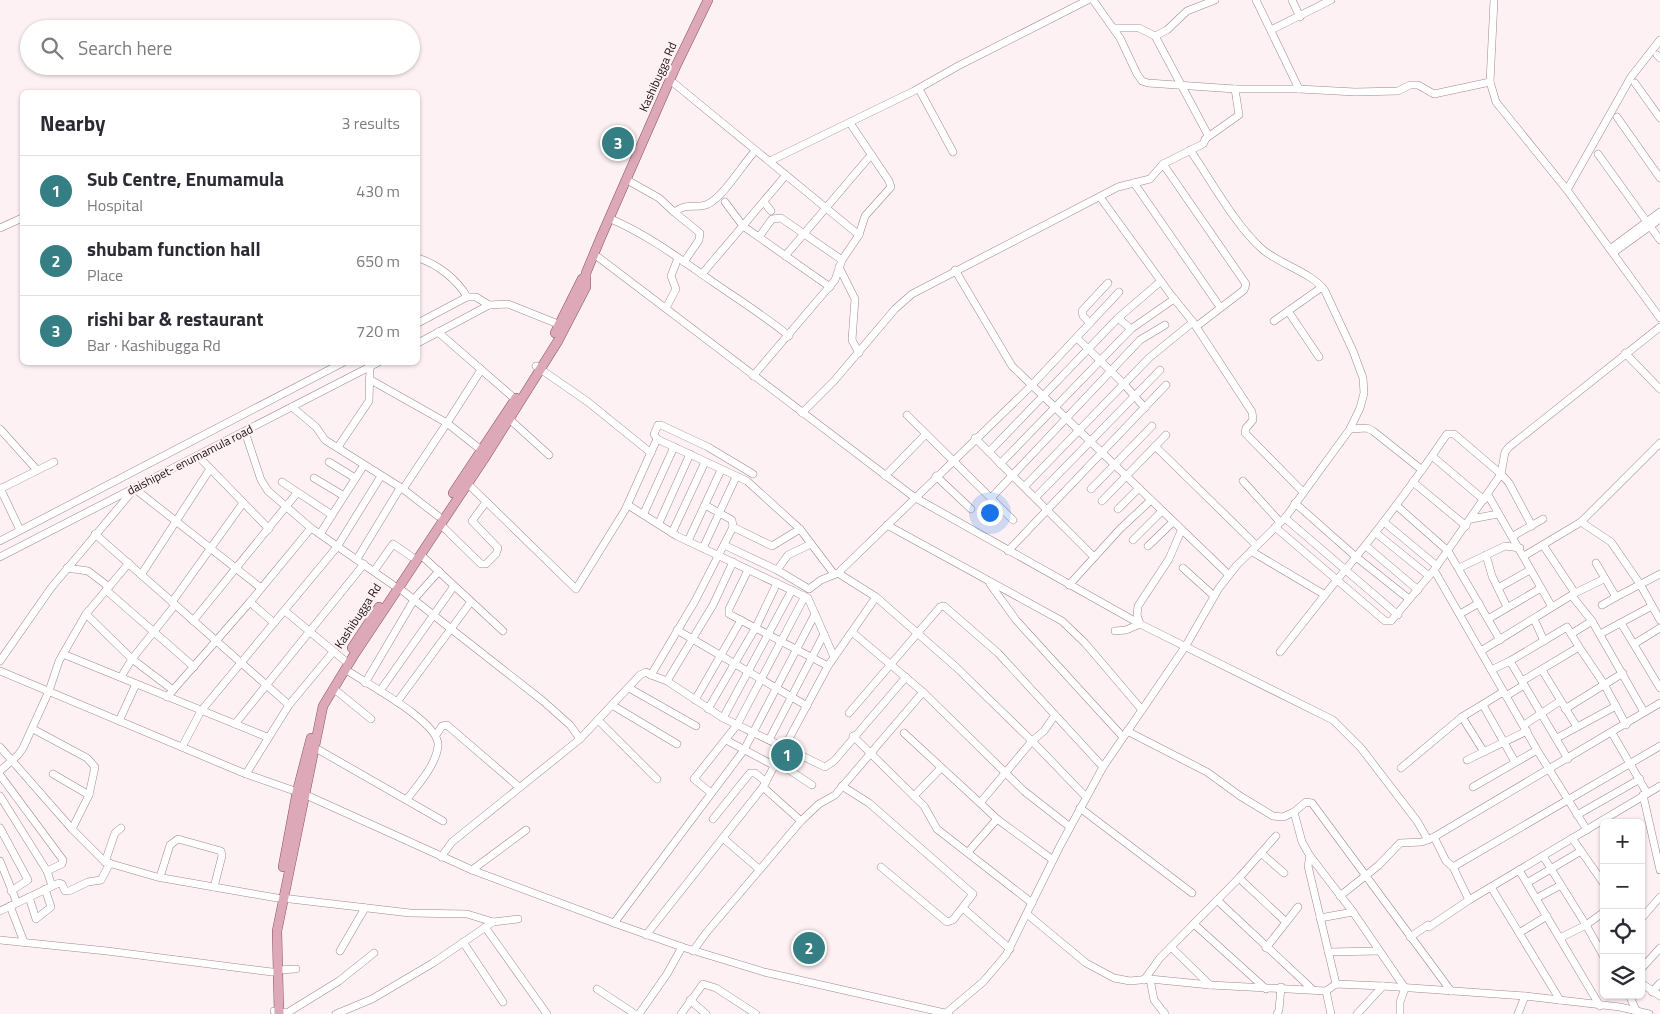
<!DOCTYPE html>
<meta charset="utf-8">
<style>
:root{--surface:#fff;--page:#f2f2f3;--text:#2b2b33;--muted:#7c7c81;--line:#e1e1e2;--accent:#357e84}
body{margin:0;font-family:"Titillium Web",sans-serif;background:var(--page);color:var(--text)}
.controls{position:absolute;right:15px;bottom:15px;display:grid;overflow:hidden;border-radius:8px;box-shadow:0 1px 4px #0004}
.controls button{width:45px;height:45px;display:grid;place-items:center;padding:0;border:0;border-bottom:1px solid var(--line);background:var(--surface);color:var(--text);font:25px sans-serif}
.you{position:absolute;left:989px;top:512px;width:18px;height:18px;margin:-12px;border:4px solid #fff;border-radius:50%;background:#1a73e8;box-shadow:0 0 0 8px #1a73e833}
.badge{display:grid;place-items:center;width:32px;height:32px;border-radius:50%;background:var(--accent);color:#fff;font-size:16px;font-weight:700}
.pin{position:absolute;translate:-50% -50%;border:2px solid #fff;box-shadow:0 1px 5px #0006}
.list{margin:0;padding:0;list-style:none}
h2{display:flex;justify-content:space-between;align-items:center;height:65px;margin:0;padding:0 20px;font-size:21px}
h2 small{font-size:16px;font-weight:400;color:var(--muted)}
.list li{display:grid;grid-template-columns:32px 1fr auto;gap:15px;align-items:center;box-sizing:border-box;height:70px;padding:0 20px;border-top:1px solid var(--line)}
.list b{display:block;font-size:19px;white-space:nowrap}
.list p{margin:0;font-size:16px;white-space:nowrap;color:var(--muted)}
.list em{font-size:16px;font-style:normal;color:var(--muted)}
.icon{flex:none;width:28px;height:28px;fill:none;stroke:currentColor;stroke-width:2;stroke-linecap:round;stroke-linejoin:round}
.map{position:relative;flex:none;width:1660px;height:1014px;overflow:hidden}
.search{position:absolute;background:var(--surface);box-shadow:0 1px 4px #0004;left:20px;top:20px;width:400px;height:55px;display:flex;align-items:center;gap:12px;box-sizing:border-box;padding:0 18px;border-radius:28px;color:var(--muted);font-size:19px}
.panel{position:absolute;background:var(--surface);box-shadow:0 1px 4px #0004;left:20px;top:90px;width:400px;height:275px;border-radius:8px}
.map>svg:first-child{display:block}
.lines{fill:none;stroke-linecap:round;stroke-linejoin:round}
.minor-casing{stroke:#a2878e;stroke-width:8}
.major-casing{stroke:#8a4f61;stroke-width:10}
.minor{stroke:#fff;stroke-width:7}
.major{stroke:#dda9b9;stroke-width:9}
.labels{text-anchor:middle;stroke-width:4.5;stroke-linejoin:round;paint-order:stroke}
.street-label{font-size:12px;fill:#1b1114;stroke:#fdf1f4}
</style>
<div class="map">
<svg width="1660" height="1014" viewBox="0 0 1660 1014">
<rect width="100%" height="100%" fill="#fdf1f4"/>
<g class="lines">
<g class="minor-casing">
<g id="minor">
<path d="M1093,0l27,38 17,36 5,7 6,2 87,6h64l56,3 43,-1 12,-6h8l16,9 56,-12"/>
<path d="M1256,0l43,89"/>
<path d="M1292,0l8,17"/>
<path d="M1494,0l-4,82 6,20 71,88 93,128"/>
<path d="M1271,30l60,-30"/>
<path d="M1155,36l12,-6 20,-19 28,-11"/>
<path d="M1657,55l3,3"/>
<path d="M670,80l189,155"/>
<path d="M1635,83l25,35"/>
<path d="M919,89l34,63"/>
<path d="M1617,117l43,61"/>
<path d="M1205,139l34,-24 -4,-26"/>
<path d="M1598,154l62,86"/>
<path d="M770,161l144,-70 44,-25 130,-66"/>
<path d="M1163,164l83,120 -2,6 -47,36"/>
<path d="M627,180l32,18 15,14c16,-11 23,-2 34,-8 16,-8 35,-40 47,-53"/>
<path d="M1134,183l86,124"/>
<path d="M1567,190l64,-113 29,-37"/>
<path d="M1100,197l71,98 22,27"/>
<path d="M725,202l18,24 87,61"/>
<path d="M764,202l7,9"/>
<path d="M674,212l26,21 -1,7 -15,22"/>
<path d="M611,219c37,16 69,40 102,63 26,18 52,34 76,54"/>
<path d="M0,228l22,-10"/>
<path d="M759,237l13,-18 9,-1 61,42"/>
<path d="M1610,249l50,-37"/>
<path d="M1613,253l47,-34"/>
<path d="M594,254l320,243 226,127 193,96 28,28 56,73 11,19"/>
<path d="M785,256l86,-101"/>
<path d="M418,258c19,6 39,21 49,39"/>
<path d="M839,267l16,32 -3,41 7,13"/>
<path d="M955,270l57,96 217,209"/>
<path d="M702,274l84,-99"/>
<path d="M666,308l10,-19 -5,-13 7,-18"/>
<path d="M1288,311l31,46"/>
<path d="M1118,318l13,11"/>
<path d="M1274,321l48,-34"/>
<path d="M418,323l49,-26h9l13,8"/>
<path d="M1090,323l-7,-7 -1,-5 26,-28"/>
<path d="M438,332l77,67"/>
<path d="M1077,338l46,45 22,25"/>
<path d="M418,343l71,-38 19,-1 55,22"/>
<path d="M1625,353l35,36"/>
<path d="M536,366l52,36 63,51"/>
<path d="M481,370l-34,53 34,27"/>
<path d="M753,376l82,-96 7,-20 17,-25 6,-19 26,-29 -2,-6 -39,-58"/>
<path d="M369,379l78,44 -44,66"/>
<path d="M292,407l24,20 9,13 78,49 35,27"/>
<path d="M802,413l32,-32 61,-72 17,-15 206,-107 32,-8 13,-15 40,-20 5,-9 -53,-99 -16,-8h-25"/>
<path d="M907,415l106,105"/>
<path d="M506,416l43,39"/>
<path d="M0,429l37,41"/>
<path d="M1350,429l17,-1 6,3 49,39"/>
<path d="M245,432l16,48 7,11 43,37 82,57"/>
<path d="M975,438l119,119"/>
<path d="M657,439l-3,-5 4,-9h3l47,22 45,27"/>
<path d="M1155,446l101,99"/>
<path d="M338,447l31,-46 1,-34"/>
<path d="M989,452l129,-134 43,-37"/>
<path d="M198,456l71,73"/>
<path d="M1432,456l52,44"/>
<path d="M329,462l26,16"/>
<path d="M1000,464l131,-135 43,-30"/>
<path d="M885,476l41,-42"/>
<path d="M936,476l35,33"/>
<path d="M314,478l30,18"/>
<path d="M464,480l112,109 49,-79 32,-71 90,42 53,48 34,45"/>
<path d="M1243,481l37,41"/>
<path d="M282,482l50,33"/>
<path d="M1413,482l53,44"/>
<path d="M1025,486l124,-128 44,-36 59,90 1,8 -7,8 -1,5 57,58"/>
<path d="M0,488l20,42"/>
<path d="M0,489l54,-27"/>
<path d="M135,489l126,99"/>
<path d="M1091,489l61,-63"/>
<path d="M1488,495l64,112"/>
<path d="M1036,497l124,-127"/>
<path d="M991,498l149,-158 25,-15"/>
<path d="M1102,501l64,-66"/>
<path d="M1295,503l60,53 54,43"/>
<path d="M628,505l49,31 131,62 26,59"/>
<path d="M705,505l27,15 1,7 -38,74 -44,74 16,6 56,37 102,49 9,-6 72,-84"/>
<path d="M1397,506l51,45 52,89"/>
<path d="M1118,509l21,-21"/>
<path d="M644,513l30,-66"/>
<path d="M1285,518l113,97"/>
<path d="M1471,519l27,-5"/>
<path d="M1384,522l53,44"/>
<path d="M1581,522l30,20 29,42 20,36"/>
<path d="M659,523l31,-69"/>
<path d="M440,524l41,40h5l10,-10 2,-6 -26,-27 14,-19"/>
<path d="M887,525l175,96 23,22 57,67"/>
<path d="M1532,526l-23,-43 -8,-9 4,-22 4,-5 151,-120"/>
<path d="M733,527l39,19 28,-17"/>
<path d="M1275,527l110,94h6l43,-51 67,-96 -47,-40h-7c-35,51 -71,100 -111,147l-56,71"/>
<path d="M672,533l33,-71"/>
<path d="M1376,533l53,43"/>
<path d="M95,534l194,171"/>
<path d="M320,534l44,-69"/>
<path d="M1513,536l30,-17"/>
<path d="M1133,540l29,-29"/>
<path d="M0,541l344,-179"/>
<path d="M688,541l33,-71"/>
<path d="M724,545l53,25 32,19 12,-9 15,-6"/>
<path d="M1543,545l32,48"/>
<path d="M1148,546l25,-24"/>
<path d="M1366,546l52,44"/>
<path d="M703,548l33,-71"/>
<path d="M1008,551l158,-166"/>
<path d="M1251,551l74,44"/>
<path d="M421,555l82,76"/>
<path d="M1486,555l6,21 15,31"/>
<path d="M1524,556l57,-34 79,-79"/>
<path d="M0,557l379,-195"/>
<path d="M357,559l43,-71"/>
<path d="M129,563l-43,51 46,45 41,31"/>
<path d="M1596,563l20,34 44,-23"/>
<path d="M67,568l21,3 21,16"/>
<path d="M1183,568l31,28"/>
<path d="M1459,568l46,-22 15,2"/>
<path d="M748,570l-19,39v5l99,52"/>
<path d="M777,570l11,-15 23,-11"/>
<path d="M1434,570l103,180 50,80"/>
<path d="M374,571l19,-27 19,13"/>
<path d="M141,575l69,-106"/>
<path d="M990,584l26,36 107,117"/>
<path d="M1069,585l51,-56 31,-29"/>
<path d="M399,588l144,113 27,24 10,14"/>
<path d="M1498,588l32,-18"/>
<path d="M106,590l88,77"/>
<path d="M1572,596l20,25"/>
<path d="M876,597l80,70 76,74 54,56"/>
<path d="M172,602l71,-99"/>
<path d="M250,602l24,21"/>
<path d="M1602,605l14,-8"/>
<path d="M285,611l59,49"/>
<path d="M1460,614l19,-11"/>
<path d="M1488,619l53,-31"/>
<path d="M1534,619l10,22"/>
<path d="M193,621l104,-128"/>
<path d="M1621,623l39,65"/>
<path d="M677,630l130,76"/>
<path d="M1115,631l11,-1 14,-6 -3,-9 1,-9 31,-47 12,-28"/>
<path d="M852,632l71,60 101,99 46,36"/>
<path d="M1571,634l21,-13 52,91"/>
<path d="M1600,634l52,-28"/>
<path d="M1634,644l26,-16"/>
<path d="M1579,647l25,37 22,41"/>
<path d="M1481,651l94,-58 29,-14"/>
<path d="M63,654l204,83"/>
<path d="M0,661l51,-73 79,-94"/>
<path d="M1510,661l58,98"/>
<path d="M345,669c18,13 96,53 93,77 -2,19 -20,39 -31,53"/>
<path d="M1491,670l19,-9 57,-34 12,20 -57,34"/>
<path d="M1542,670l35,57"/>
<path d="M0,671l246,103 60,21 166,75 142,53 68,24 82,25 185,42"/>
<path d="M121,677l11,-18 43,-54"/>
<path d="M667,681l46,-76 20,-43"/>
<path d="M365,683l50,-85 24,-27"/>
<path d="M333,688l38,31"/>
<path d="M629,688l67,38"/>
<path d="M380,691l74,-105"/>
<path d="M1506,696l18,-11"/>
<path d="M167,697l83,-95 61,-74"/>
<path d="M695,700l46,-80"/>
<path d="M397,702l73,-99"/>
<path d="M612,705l65,39"/>
<path d="M1483,705l32,57"/>
<path d="M708,709l48,-82 21,-44"/>
<path d="M1565,709l58,-36"/>
<path d="M849,713l91,-106 4,-1 54,47 105,114"/>
<path d="M1462,717l22,35"/>
<path d="M723,718l69,-128"/>
<path d="M598,720l59,59"/>
<path d="M119,721l17,-37"/>
<path d="M235,724l129,-160"/>
<path d="M1524,725l36,-24"/>
<path d="M33,729l54,29 8,9 -6,28 -17,34"/>
<path d="M1127,731l80,41 33,24 33,20 10,1 11,-5 12,-10 6,1 139,188"/>
<path d="M904,733l76,70"/>
<path d="M1612,733l35,60"/>
<path d="M436,735l6,-9 5,-1 72,62"/>
<path d="M853,736l71,70 13,23 95,74"/>
<path d="M1557,738l59,-32"/>
<path d="M726,740l49,26"/>
<path d="M769,740l55,-106"/>
<path d="M312,746l131,75"/>
<path d="M0,747l72,82 33,33 52,15 120,21"/>
<path d="M182,747l19,-36 136,-164 44,-71"/>
<path d="M1467,760l60,-29"/>
<path d="M777,762l35,23"/>
<path d="M1401,768l61,-51 41,-25"/>
<path d="M0,771l18,-16 5,-7 26,-57 10,-30 27,-47"/>
<path d="M53,774l36,21"/>
<path d="M246,774l43,-69 44,-53"/>
<path d="M0,775l63,85 -1,4 -15,7"/>
<path d="M842,786l27,17 104,91 -20,26 -6,2 -66,-55"/>
<path d="M1473,787l64,-37"/>
<path d="M711,793l-17,-14 43,-54 68,-129"/>
<path d="M1643,795l17,75"/>
<path d="M0,796l47,75 5,15"/>
<path d="M914,796l26,-27"/>
<path d="M1080,808l112,85"/>
<path d="M1294,812l8,30 8,14 -2,10 28,118"/>
<path d="M1577,815l63,-36"/>
<path d="M713,819l37,-46h5l11,9"/>
<path d="M997,819l56,41"/>
<path d="M801,821l18,-17 16,-9 88,-103"/>
<path d="M0,828l28,52 -17,11"/>
<path d="M1434,837l12,24 7,6 16,33 191,-114"/>
<path d="M723,838l36,31"/>
<path d="M1572,838l32,46"/>
<path d="M968,852l29,-33 -17,-16 52,-62 12,-10 11,-16"/>
<path d="M1261,853l23,20"/>
<path d="M1310,856l43,56 52,76 -5,14v12"/>
<path d="M1543,856l43,69 18,32"/>
<path d="M441,857l11,-15 128,-103 60,-64 6,-3 5,3"/>
<path d="M0,861l17,42"/>
<path d="M105,862l10,-29 6,-5"/>
<path d="M1453,867l207,-121"/>
<path d="M472,870l54,-40"/>
<path d="M1519,870l81,136"/>
<path d="M160,877l10,-32 8,-6 43,12 1,5 -8,31"/>
<path d="M1239,878l47,44"/>
<path d="M1527,883l54,-32"/>
<path d="M1491,887l69,113"/>
<path d="M1340,896l39,-31 21,-22 22,-1 12,-5 226,-134"/>
<path d="M29,897l7,22 15,-12 -6,-18"/>
<path d="M282,898l128,15 57,1 26,8"/>
<path d="M1537,898l24,-13"/>
<path d="M1217,900l95,89"/>
<path d="M10,906l14,36"/>
<path d="M963,908l47,41"/>
<path d="M0,911l59,-28 3,1 3,7h4l19,-9 13,-2 9,-17"/>
<path d="M1027,914l59,49 28,15 16,3 20,-2 60,6 116,6 10,-7 47,2 142,10 95,11 29,7"/>
<path d="M1320,918l33,-6"/>
<path d="M1641,919l19,-22"/>
<path d="M614,923l130,-173 71,-136"/>
<path d="M1194,924l72,65"/>
<path d="M485,927l62,87"/>
<path d="M1429,927l40,-27"/>
<path d="M1519,933l28,-17"/>
<path d="M646,935l117,-148 65,-121 48,-69 -38,-24 193,-187 88,-94"/>
<path d="M1410,937l18,-12"/>
<path d="M1560,938l26,-13 18,-13"/>
<path d="M0,940l107,11 165,21"/>
<path d="M463,942l40,60"/>
<path d="M1171,947l39,38"/>
<path d="M1266,948l32,-41"/>
<path d="M340,951l25,-43"/>
<path d="M693,951l13,-18 95,-112 -38,-34"/>
<path d="M1328,952l51,-1"/>
<path d="M1641,969l19,-21"/>
<path d="M277,970l19,-1"/>
<path d="M1150,979l4,21 11,14"/>
<path d="M1144,980l16,-22 79,-80 37,-42"/>
<path d="M1641,983l19,13"/>
<path d="M597,989l38,25"/>
<path d="M1326,991l5,23"/>
<path d="M1652,992l8,-9"/>
<path d="M1629,995l7,15"/>
<path d="M690,1000l16,14"/>
<path d="M274,1011l13,2 52,-32 35,-28"/>
<path d="M336,1014l36,-15 61,-36 60,-41 25,-3"/>
<path d="M639,1014l28,-40 15,-27"/>
<path d="M681,1014l22,-30 13,4 40,26"/>
<path d="M945,1014l38,-32 23,-27 54,-109 43,-79 82,-120 34,-59 18,-23 48,-47 65,-89 10,-21 4,-15 -1,-15 -10,-27 -28,-60c-12,-18 -46,-27 -63,-42 -27,-24 -51,-69 -72,-99"/>
<path d="M1277,1014l2,-4 2,-23"/>
<path d="M1357,1014l26,-28"/>
<path d="M1518,1014l7,-18"/>
</g>
</g>
<g class="major-casing">
<g id="major">
<path d="M555,333l27,-54 4,-3"/>
<path d="M453,493l63,-95"/>
<path d="M352,648l27,-41"/>
<path d="M283,867l14,-75 14,-54"/>
<path d="M279,1014l-2,-83 46,-225 31,-51 130,-196 74,-118 28,-54v-14l15,-36 75,-171 32,-66"/>
</g>
</g>
<use href="#minor" class="minor"/>
<use href="#major" class="major"/>
</g>
<g class="labels">
<g class="street-label">
<text transform="translate(658 77) rotate(-66)" y="4">Kashibugga Rd</text>
<text transform="translate(190 460) rotate(-27)" y="4">daishipet- enumamula road</text>
<text transform="translate(358 616) rotate(-57)" y="4">Kashibugga Rd</text>
</g>
</g>
</svg>
<div class="controls">
<button>+</button>
<button>−</button>
<button><svg class="icon" aria-label="locate" viewBox="0 0 24 24"><circle cx="12" cy="12" r="6"/><path d="M12 2v4M12 18v4M2 12h4M18 12h4"/></svg></button>
<button><svg class="icon" aria-label="layers" viewBox="0 0 24 24"><path d="M12 4l9 5-9 5-9-5zM3 14l9 5 9-5"/></svg></button>
</div>
<div class="you"></div>
<div class="pin badge" style="left:787px;top:755px">1</div>
<div class="pin badge" style="left:809px;top:948px">2</div>
<div class="pin badge" style="left:618px;top:143px">3</div>
<div class="search"><svg class="icon" aria-label="search" viewBox="0 0 24 24"><circle cx="10" cy="10" r="6"/><path d="M15 15l6 6"/></svg>Search here</div>
<section class="panel">
<h2>Nearby<small>3 results</small></h2>
<ul class="list">
<li><span class="badge">1</span><div><b>Sub Centre, Enumamula</b><p>Hospital</p></div><em>430 m</em></li>
<li><span class="badge">2</span><div><b>shubam function hall</b><p>Place</p></div><em>650 m</em></li>
<li><span class="badge">3</span><div><b>rishi bar &amp; restaurant</b><p>Bar · Kashibugga Rd</p></div><em>720 m</em></li>
</ul>
</section>
</div>
